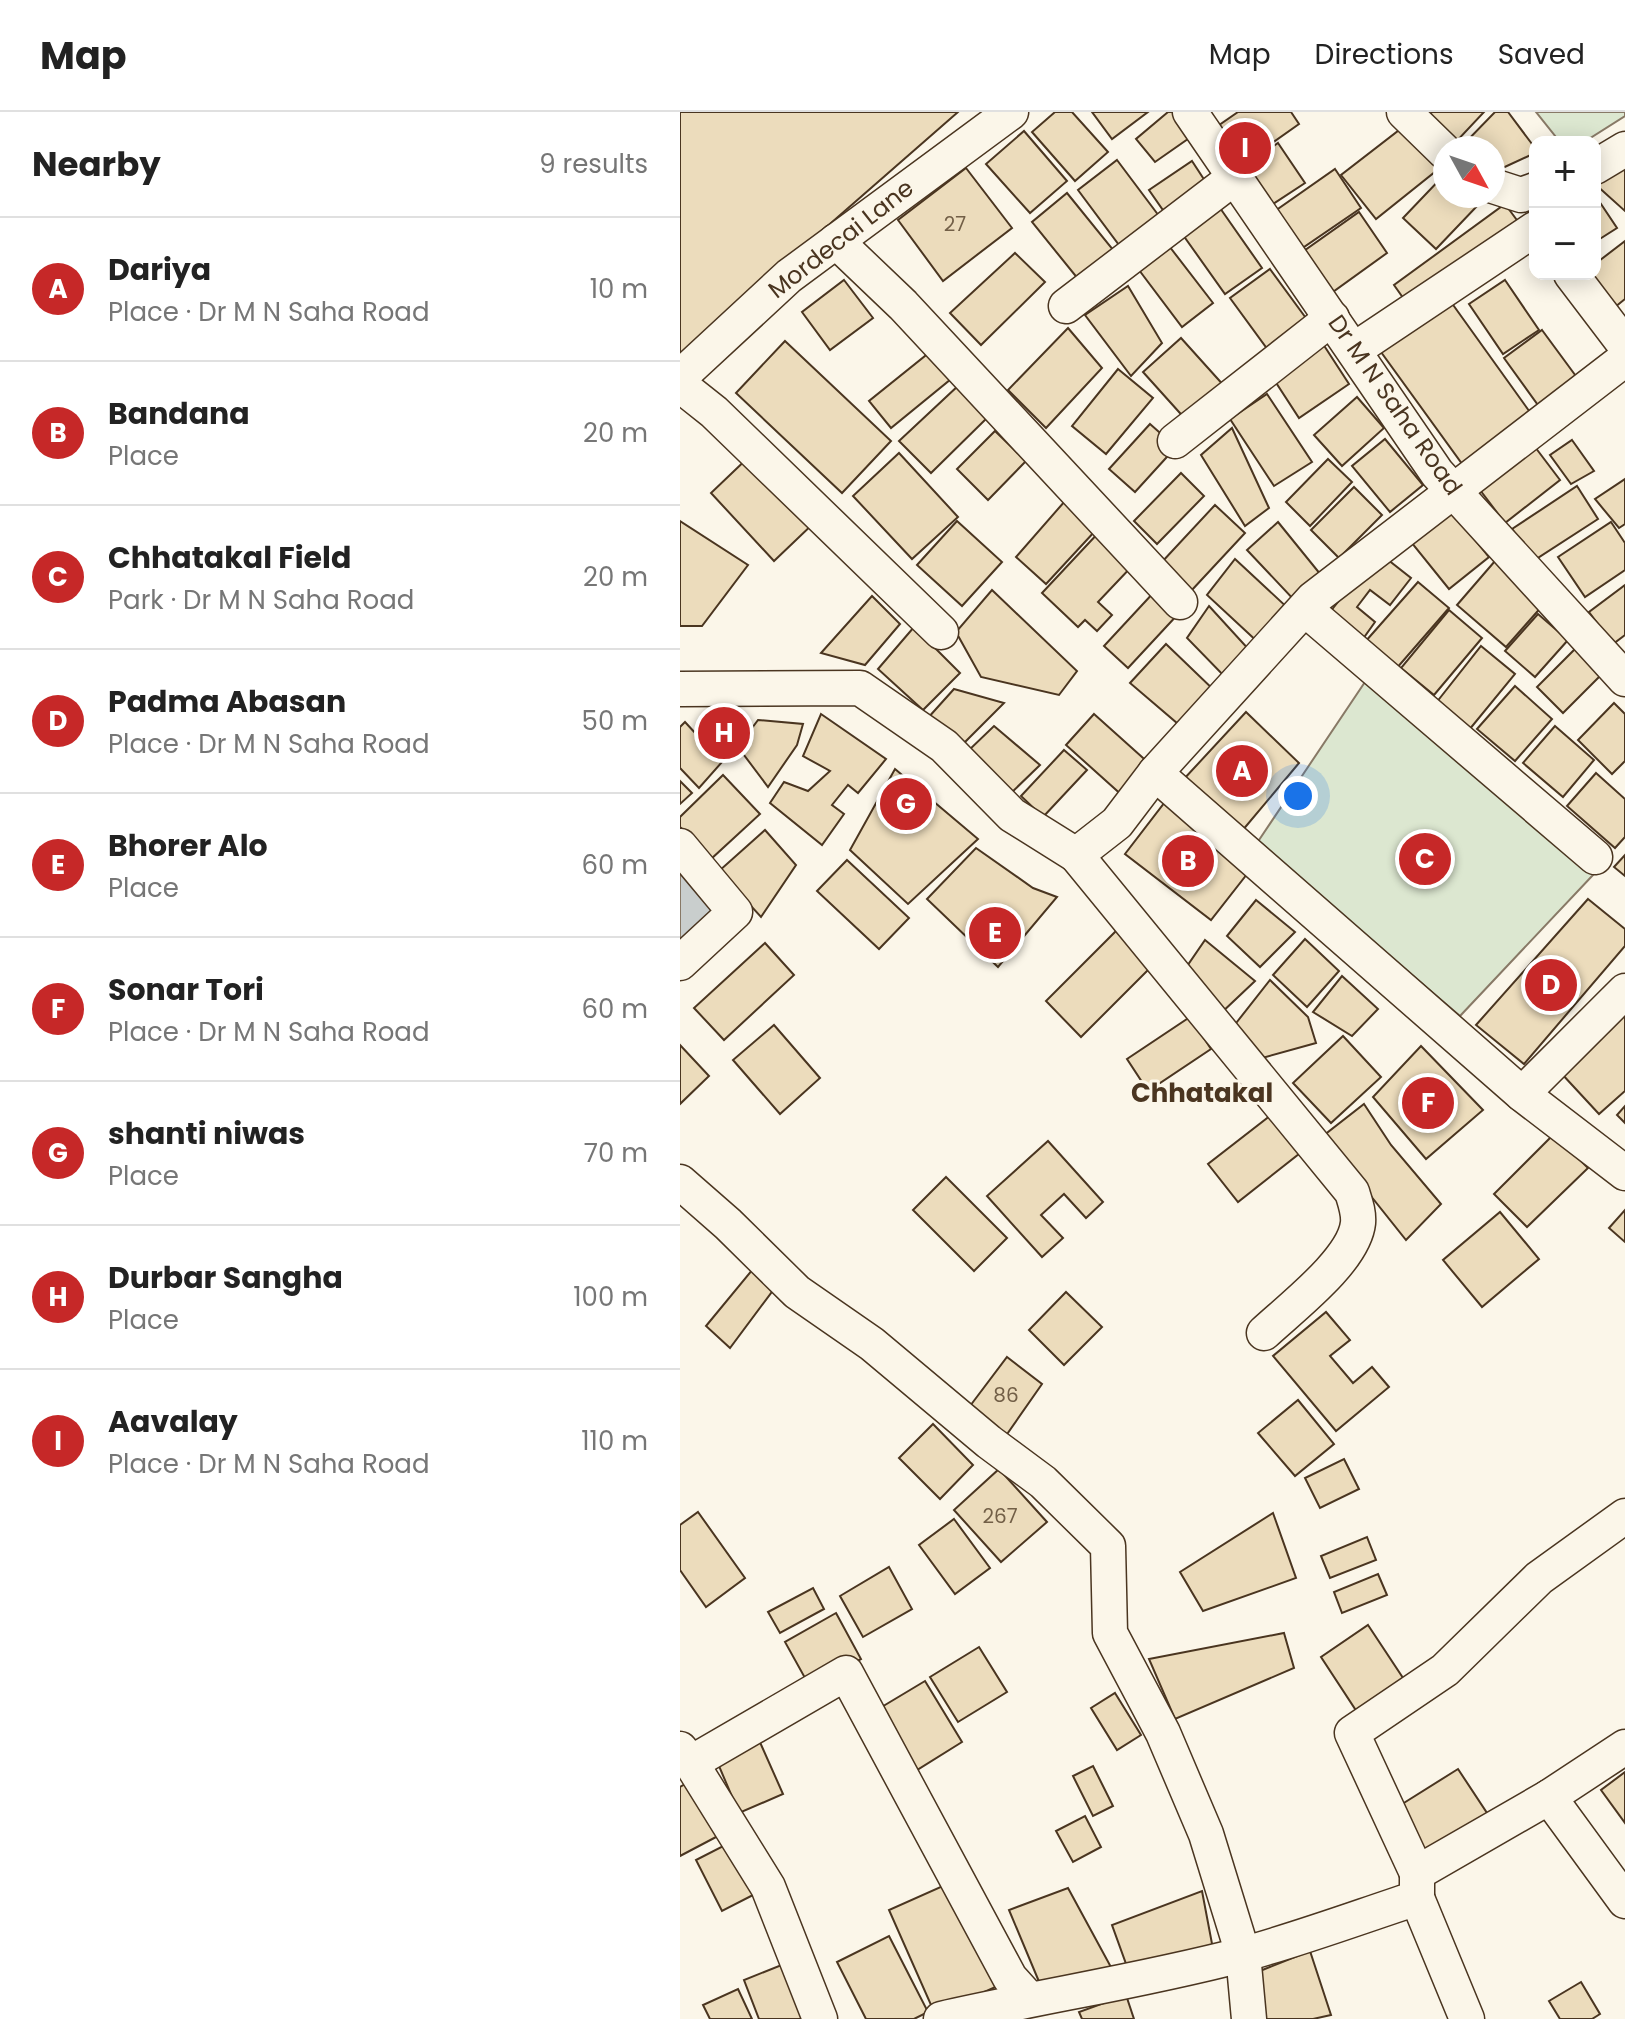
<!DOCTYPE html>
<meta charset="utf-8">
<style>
:root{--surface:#fff;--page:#f6f6f6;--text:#222;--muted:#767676;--line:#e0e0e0;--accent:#c62828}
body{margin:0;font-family:Poppins,sans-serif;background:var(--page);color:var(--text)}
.controls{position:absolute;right:24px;top:24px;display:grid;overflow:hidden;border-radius:16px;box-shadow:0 4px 20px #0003}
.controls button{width:72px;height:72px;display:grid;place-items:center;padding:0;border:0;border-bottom:2px solid var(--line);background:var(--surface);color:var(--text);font:40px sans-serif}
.compass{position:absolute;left:753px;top:24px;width:72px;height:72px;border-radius:50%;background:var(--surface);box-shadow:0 4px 20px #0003;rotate:130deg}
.you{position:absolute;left:618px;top:684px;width:28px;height:28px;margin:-20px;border:6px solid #fff;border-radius:50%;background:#1a73e8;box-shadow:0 0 0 12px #1a73e833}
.badge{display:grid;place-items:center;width:52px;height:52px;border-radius:50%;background:var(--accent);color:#fff;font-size:26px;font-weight:700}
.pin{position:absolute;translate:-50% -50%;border:4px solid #fff;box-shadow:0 2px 8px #0006}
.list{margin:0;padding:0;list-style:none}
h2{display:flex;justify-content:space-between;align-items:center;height:104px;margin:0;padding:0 32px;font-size:34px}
h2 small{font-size:26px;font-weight:400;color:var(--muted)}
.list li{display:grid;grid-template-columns:52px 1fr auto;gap:24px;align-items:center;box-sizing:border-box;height:144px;padding:0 32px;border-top:2px solid var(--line)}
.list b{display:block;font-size:30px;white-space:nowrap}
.list p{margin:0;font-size:26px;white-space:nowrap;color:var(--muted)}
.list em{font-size:26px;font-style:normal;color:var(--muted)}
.map{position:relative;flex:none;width:945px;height:1907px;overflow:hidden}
header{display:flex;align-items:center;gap:48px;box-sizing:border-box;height:112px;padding:0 40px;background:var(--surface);border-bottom:2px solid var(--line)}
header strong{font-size:38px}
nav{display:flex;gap:44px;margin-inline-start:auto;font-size:28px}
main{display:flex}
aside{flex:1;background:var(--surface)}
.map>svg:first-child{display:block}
.green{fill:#dce7d0;stroke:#887966;stroke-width:2}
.water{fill:#c9cecd;stroke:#887966;stroke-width:2}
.building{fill:#ecdcbc;stroke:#4a3520;stroke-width:2}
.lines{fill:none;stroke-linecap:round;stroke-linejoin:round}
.street-casing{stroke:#4a3520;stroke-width:37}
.street{stroke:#fbf6e9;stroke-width:34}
.labels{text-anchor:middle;stroke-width:6;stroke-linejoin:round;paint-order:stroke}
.number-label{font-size:20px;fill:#725f47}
.street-label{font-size:24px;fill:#4a3520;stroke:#fbf6e9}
.neighbourhood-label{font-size:26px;font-weight:bold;fill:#4a3520;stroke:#fbf6e9}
</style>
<header>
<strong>Map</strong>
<nav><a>Map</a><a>Directions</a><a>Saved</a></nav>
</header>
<main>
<aside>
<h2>Nearby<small>9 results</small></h2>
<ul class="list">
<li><span class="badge">A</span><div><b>Dariya</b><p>Place · Dr M N Saha Road</p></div><em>10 m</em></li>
<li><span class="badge">B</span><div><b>Bandana</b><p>Place</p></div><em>20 m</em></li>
<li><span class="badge">C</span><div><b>Chhatakal Field</b><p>Park · Dr M N Saha Road</p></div><em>20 m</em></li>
<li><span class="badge">D</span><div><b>Padma Abasan</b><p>Place · Dr M N Saha Road</p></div><em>50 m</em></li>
<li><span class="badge">E</span><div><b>Bhorer Alo</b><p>Place</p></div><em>60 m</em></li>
<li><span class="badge">F</span><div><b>Sonar Tori</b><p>Place · Dr M N Saha Road</p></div><em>60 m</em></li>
<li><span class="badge">G</span><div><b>shanti niwas</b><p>Place</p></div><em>70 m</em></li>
<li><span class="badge">H</span><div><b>Durbar Sangha</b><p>Place</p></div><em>100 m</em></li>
<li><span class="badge">I</span><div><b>Aavalay</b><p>Place · Dr M N Saha Road</p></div><em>110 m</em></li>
</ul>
</aside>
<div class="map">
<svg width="945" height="1907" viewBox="0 0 945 1907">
<rect width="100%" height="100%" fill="#fbf6e9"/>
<g class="green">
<path d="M856,0h89v4l-41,26h-24z"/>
<path d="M689,564l224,199 -133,141 -203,-173z"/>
</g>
<path class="water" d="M0,755l35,44 -35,30z"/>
<g class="building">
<path d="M0,0h278l-278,243z"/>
<path d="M375,0h17l36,40 -33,29 -43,-49z"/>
<path d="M412,0h56l-36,27z"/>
<path d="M488,0h10l17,22 -40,28 -19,-23z"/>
<path d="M558,0h53l8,12 -61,43 -26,-37z"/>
<path d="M752,0h52l-30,32 -31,-23z"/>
<path d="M815,0h13l27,36v5l-39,18 -3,-2v-21h-33z"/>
<path d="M727,12l34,43 -65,52 -35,-44z"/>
<path d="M344,19l43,50 -37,32 -44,-49z"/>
<path d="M598,31l27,40 -41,27 -26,-39z"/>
<path d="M945,46v53l-30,-27z"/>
<path d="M437,48l48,64 -40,29 -47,-63z"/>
<path d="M512,49l15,23 -42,29 -16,-23z"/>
<path d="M286,56l46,60 -69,53 -45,-61z"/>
<path d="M655,57l26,39 -60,41 -26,-38z"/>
<path d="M765,62v22h26l8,8 -43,45 -33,-31z"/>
<path d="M387,81l51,63 -35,29 -51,-63z"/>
<path d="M915,83l22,33 -22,14z"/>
<path d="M825,92l17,23 -111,82 -17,-24z"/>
<path d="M540,96l42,60 -37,26 -42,-59z"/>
<path d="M679,100l28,41 -57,41 -29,-41z"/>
<path d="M945,129v58l-15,12 -28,-37h13v-10z"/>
<path d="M486,130l47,61 -31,24 -46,-61z"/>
<path d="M335,141l30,29 -64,63 -31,-32z"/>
<path d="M590,157l41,56 -40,29 -41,-56z"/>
<path d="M164,168l29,38 -43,32 -28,-38z"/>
<path d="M825,168l34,50 -36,24 -34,-50z"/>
<path d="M448,174l34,57 -31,33 -46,-61z"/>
<path d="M771,190l86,120 -69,50 -87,-120z"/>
<path d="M388,216l34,40 -56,60 -38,-38z"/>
<path d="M862,218l39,53 -38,29 -39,-54z"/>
<path d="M501,226l45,50 -38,34 -45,-50z"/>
<path d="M105,229l106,100 -49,52 -106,-100z"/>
<path d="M643,232l26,40 -50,34 -26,-40z"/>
<path d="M250,240l21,27 -60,49 -22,-27z"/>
<path d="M438,257l35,29 -47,56 -34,-28z"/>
<path d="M279,273l30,31 -58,57 -32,-32z"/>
<path d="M587,282l45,68 -38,24 -44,-67z"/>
<path d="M677,285l27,31 -42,38 -28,-31z"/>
<path d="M470,312l26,23 -41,45 -26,-23z"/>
<path d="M552,316l37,80 -24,18 -44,-71z"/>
<path d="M315,319l31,30 -38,39 -31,-31z"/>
<path d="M705,327l38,46 -33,27 -38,-46z"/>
<path d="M892,328l22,31 -23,13 -21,-29z"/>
<path d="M852,331l28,37 -55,43 -28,-37z"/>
<path d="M74,340l63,68 -43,41 -63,-68z"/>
<path d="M219,341l59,64 -46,42 -59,-63z"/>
<path d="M648,347l24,23 -42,44 -24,-24z"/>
<path d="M501,361l23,23 -47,48 -23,-23z"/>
<path d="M945,367v45l-6,4 -24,-29z"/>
<path d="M897,374l21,33 -65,42 -21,-32z"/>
<path d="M674,375l28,28 -43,43 -28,-28z"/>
<path d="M385,389l31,29 -50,54 -30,-27z"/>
<path d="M535,393l30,28 -54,58 -30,-28z"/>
<path d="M771,398l38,47 -40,32 -38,-47z"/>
<path d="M0,409l68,44 -46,61h-22z"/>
<path d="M277,409l45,41 -40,44 -45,-41z"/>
<path d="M598,410l43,53 -25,27 -49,-52z"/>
<path d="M931,410l14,21v27l-40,27 -27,-40z"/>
<path d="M421,418l34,33 -37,39 14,13 -15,16 -12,-11 -7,7 -36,-34z"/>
<path d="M698,440l33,26 -21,27 -20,-15 -13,17 18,15 -15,21 -34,-26z"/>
<path d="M555,447l56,52 -30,34 -54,-50z"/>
<path d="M815,449l49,43 -38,43 -49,-42z"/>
<path d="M738,470l31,26 -53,61 -31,-27z"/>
<path d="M945,473v50l-12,9 -24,-32z"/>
<path d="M312,478l85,81 -18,24 -78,-18 -25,-45z"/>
<path d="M476,478l24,22 -52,56 -24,-22z"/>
<path d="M192,484l28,28 -35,41 -44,-12z"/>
<path d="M529,494l43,47 -24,27 -41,-42z"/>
<path d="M769,498l33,28 -48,57 -33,-27z"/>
<path d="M858,502l30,26 -33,37 -30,-26z"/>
<path d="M234,515l46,46 -37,37 -45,-41z"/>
<path d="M486,532l51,49 -33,36 -54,-46z"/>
<path d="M801,534l34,28 -46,56 -33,-27z"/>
<path d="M895,537l27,25 -39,39 -26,-26z"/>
<path d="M835,574l37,33 -37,42 -38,-32z"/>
<path d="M274,577l50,14 -45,45 -32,-29z"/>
<path d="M934,591l11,11v47l-13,13 -34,-34z"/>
<path d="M566,600l53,51 -57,68 -59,-51z"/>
<path d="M28,602l37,14 -12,19 -27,-10z"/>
<path d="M141,602l65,45 -28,34 -10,-8 -16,20 12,9 -22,31 -52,-42 14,-21 24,9 22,-20 -27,-15z"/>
<path d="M414,602l58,52 -28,31 -58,-52z"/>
<path d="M78,608l45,4 -6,21 -29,42 -30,-40z"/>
<path d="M5,610l37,40 -23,26 -19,-20v-41z"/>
<path d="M314,614l46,39 -32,31 -40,-45z"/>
<path d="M875,614l39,34 -31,37 -40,-34z"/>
<path d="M384,638l23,20 -44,47 -22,-21z"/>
<path d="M215,657l83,70 -70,65 -58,-54z"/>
<path d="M916,661l29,26v38l-10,11 -48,-42z"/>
<path d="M43,663l37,39 -49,45 -31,-32v-10z"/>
<path d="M0,669l12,12 -12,11z"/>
<path d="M485,690l86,67 -40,51 -86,-66z"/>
<path d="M85,718l31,35 -35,52 -42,-46z"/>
<path d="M296,736l57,40 24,9 -59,70 -71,-68z"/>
<path d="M945,743v21l-11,-9z"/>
<path d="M167,748l62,58 -30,31 -62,-58z"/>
<path d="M908,787l37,30v17l-101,118 -48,-39z"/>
<path d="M576,788l39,32 -35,35 -33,-31z"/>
<path d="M436,819l36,35 -71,71 -35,-36z"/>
<path d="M625,827l34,32 -32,36 -34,-32z"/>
<path d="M525,828l50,41 -36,34 -38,-40z"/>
<path d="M85,831l29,32 -70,65 -30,-32z"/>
<path d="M662,864l36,33 -26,27 -39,-24z"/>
<path d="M590,868l38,37 8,26 -61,17 -22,-33z"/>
<path d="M945,903v76l-26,23 -38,-41z"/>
<path d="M510,905l21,32 -63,42 -21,-32z"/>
<path d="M94,913l46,53 -40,36 -47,-54z"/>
<path d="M663,924l38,41 -50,46 -38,-40z"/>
<path d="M0,933l29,31 -29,28z"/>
<path d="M741,934l62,64 -57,49 -53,-62z"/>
<path d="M684,992l27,41 50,59 -35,36 -83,-104z"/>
<path d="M945,994v17l-8,-8z"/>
<path d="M600,996l29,38 -71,56 -30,-38z"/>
<path d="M874,1022l34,34 -61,59 -33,-33z"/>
<path d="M368,1029l55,61 -17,16 -22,-24 -23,21 22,23 -21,19 -55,-61z"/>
<path d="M266,1065l61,61 -33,33 -61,-61z"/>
<path d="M945,1098v32l-16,-14z"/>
<path d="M820,1100l39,47 -57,48 -39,-47z"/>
<path d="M73,1157l21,20 -44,59 -24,-22z"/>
<path d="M386,1180l36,35 -38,38 -35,-35z"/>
<path d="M646,1200l24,28 -20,16 23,27 19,-16 17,20 -53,44 -63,-75z"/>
<path d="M327,1245l35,27 -37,53 -35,-31z"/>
<path d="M618,1288l36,44 -39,32 -37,-43z"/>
<path d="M253,1312l40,41 -33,34 -41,-41z"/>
<path d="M664,1347l15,30 -39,19 -15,-30z"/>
<path d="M319,1357l48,53 -46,40 -47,-52z"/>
<path d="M18,1400l47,66 -39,29 -26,-37v-45z"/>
<path d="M593,1401l23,65 -93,33 -23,-39z"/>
<path d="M274,1407l36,49 -35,26 -36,-49z"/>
<path d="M687,1425l9,23 -46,18 -9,-22z"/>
<path d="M209,1455l23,42 -49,28 -23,-41z"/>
<path d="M698,1462l9,21 -45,18 -8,-21z"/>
<path d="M133,1476l11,21 -44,24 -12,-21z"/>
<path d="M156,1501l25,46 -51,28 -25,-45z"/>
<path d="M688,1513l41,62 -48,31 -40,-61z"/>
<path d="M604,1521l10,35 -119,51 -26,-60z"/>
<path d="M299,1535l28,45 -49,30 -28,-45z"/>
<path d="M245,1569l37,61 -45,28 -37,-62z"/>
<path d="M435,1581l26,42 -24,15 -26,-42z"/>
<path d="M79,1628l24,54 -44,19 -23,-54z"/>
<path d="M413,1654l20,40 -20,10 -20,-40z"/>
<path d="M778,1657l31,47 -64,40 -26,-50z"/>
<path d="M945,1660v51l-24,-33z"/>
<path d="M9,1670l29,54 -38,20v-69z"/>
<path d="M405,1704l16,31 -28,15 -17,-31z"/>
<path d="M51,1730l26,51 -35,18 -26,-51z"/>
<path d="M274,1769l46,104 -65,29 -46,-104z"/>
<path d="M388,1776l44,81 -72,15 -31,-74z"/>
<path d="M522,1779l11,58 -84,23 -17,-47z"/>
<path d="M209,1824l39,76 -14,7h-48l-29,-57z"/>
<path d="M630,1839l21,64 -18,4h-50l-8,-46z"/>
<path d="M104,1852l22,55h-47l-15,-39z"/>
<path d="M901,1870l19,32 -8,5h-32l-11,-18z"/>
<path d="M58,1877l14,30h-42l-7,-14z"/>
<path d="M446,1883l8,24h-52l-3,-7z"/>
</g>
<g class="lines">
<g class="street-casing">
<g id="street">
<path d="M510,0l247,361 188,206"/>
<path d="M724,0l41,40"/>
<path d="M915,55l30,-18"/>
<path d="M813,74l28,9 14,-5"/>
<path d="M156,129l67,64 277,297"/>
<path d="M891,162l54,71"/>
<path d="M386,194l169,-129"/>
<path d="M674,238l181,-121"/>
<path d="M945,247l-312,240 -158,174 367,321 103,79"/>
<path d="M0,265l109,-101 222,-164"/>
<path d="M0,273l34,27 227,220"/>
<path d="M495,329l157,-123"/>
<path d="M622,501l10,2 283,242"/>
<path d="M0,577l180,-1 84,58 68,69 64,40 41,-32 38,-50"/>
<path d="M0,734l55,66 -55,51"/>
<path d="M396,743l276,337c3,10 7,20 6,31 -4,37 -66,84 -94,110"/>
<path d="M842,982l103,-103"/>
<path d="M0,1070l48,42 69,68 75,52 117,98 54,40 65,64 2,87 53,100 43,101 37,120 6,65"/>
<path d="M0,1637l11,14 155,-90 164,305 19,21"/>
<path d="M11,1651l77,124 52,132"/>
<path d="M869,1685l76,104"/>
<path d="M737,1761l-65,-140 93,-63 94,-92 86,-62"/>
<path d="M737,1786l50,121"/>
<path d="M261,1907c100,-23 201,-38 300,-64 59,-16 118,-38 176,-57v-25l132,-76 76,-50"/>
</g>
</g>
<use href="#street" class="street"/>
</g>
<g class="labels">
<g class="number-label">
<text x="275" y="119">27</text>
<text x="326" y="1290">86</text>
<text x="320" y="1411">267</text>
</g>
<g class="street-label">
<text transform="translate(161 127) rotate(-38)" y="8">Mordecai Lane</text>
<text transform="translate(715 293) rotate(55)" y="8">Dr M N Saha Road</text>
</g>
<g class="neighbourhood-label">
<text x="522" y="990">Chhatakal</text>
</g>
</g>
</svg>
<div class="controls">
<button>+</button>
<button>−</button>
</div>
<svg class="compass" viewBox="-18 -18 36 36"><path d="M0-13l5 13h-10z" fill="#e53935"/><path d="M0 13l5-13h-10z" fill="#767676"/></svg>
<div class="you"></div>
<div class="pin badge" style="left:562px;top:659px">A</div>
<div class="pin badge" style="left:508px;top:749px">B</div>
<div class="pin badge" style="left:745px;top:747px">C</div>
<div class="pin badge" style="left:871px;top:873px">D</div>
<div class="pin badge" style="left:315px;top:821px">E</div>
<div class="pin badge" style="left:748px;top:991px">F</div>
<div class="pin badge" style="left:226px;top:692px">G</div>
<div class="pin badge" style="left:44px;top:621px">H</div>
<div class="pin badge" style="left:565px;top:36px">I</div>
</div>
</main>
